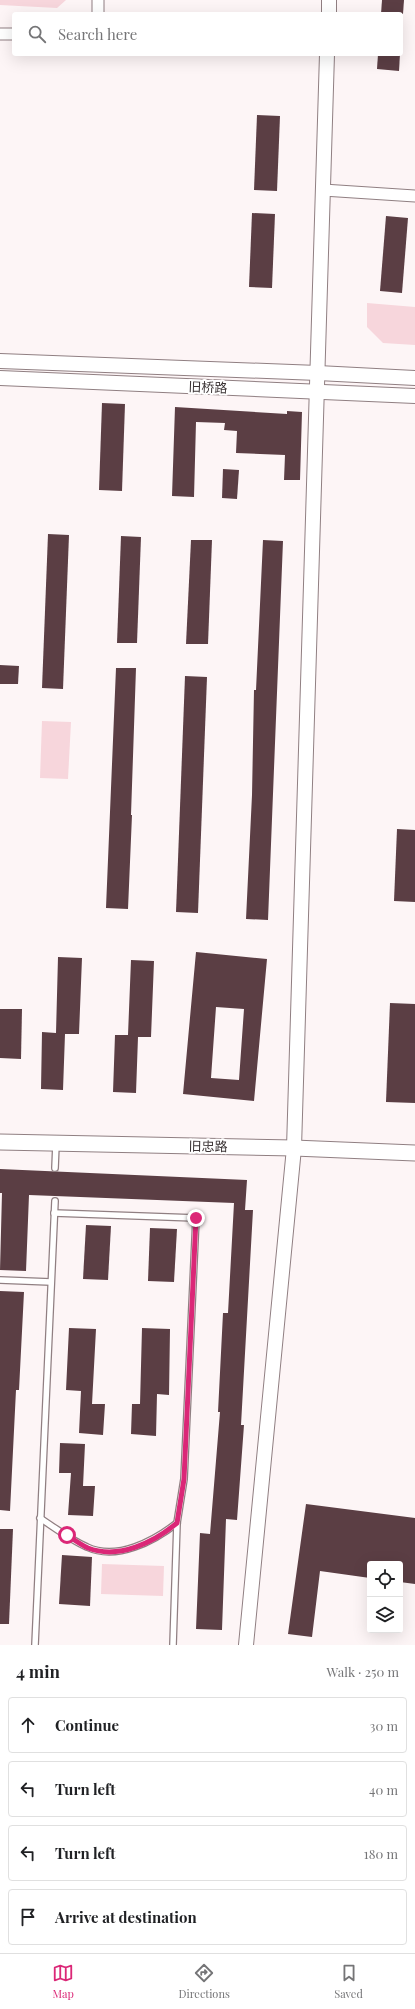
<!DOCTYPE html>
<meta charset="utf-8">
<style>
:root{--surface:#fff;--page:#f6f6f6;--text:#202124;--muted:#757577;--line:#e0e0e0;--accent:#db2777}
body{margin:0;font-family:"Playfair Display","Noto Sans SC",serif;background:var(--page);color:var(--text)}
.controls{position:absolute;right:12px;bottom:12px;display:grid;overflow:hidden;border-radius:4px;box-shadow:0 4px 16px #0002}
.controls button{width:36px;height:36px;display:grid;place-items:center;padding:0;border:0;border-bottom:1px solid var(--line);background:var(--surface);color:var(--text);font:20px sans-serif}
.stop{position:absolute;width:12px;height:12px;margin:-9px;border:3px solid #db2777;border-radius:50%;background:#fff}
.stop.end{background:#db2777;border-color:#fff;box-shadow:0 1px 4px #0008}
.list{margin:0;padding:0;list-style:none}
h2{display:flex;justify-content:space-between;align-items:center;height:52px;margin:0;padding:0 16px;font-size:17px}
h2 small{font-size:13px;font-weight:400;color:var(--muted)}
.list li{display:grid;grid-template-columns:26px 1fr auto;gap:12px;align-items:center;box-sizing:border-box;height:56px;margin:0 8px 8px;padding:0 8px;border:1px solid var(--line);border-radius:4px}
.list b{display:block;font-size:15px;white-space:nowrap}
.list em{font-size:13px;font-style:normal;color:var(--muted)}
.icon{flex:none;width:22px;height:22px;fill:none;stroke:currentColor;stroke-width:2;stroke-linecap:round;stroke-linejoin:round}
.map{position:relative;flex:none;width:415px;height:1645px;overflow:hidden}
.search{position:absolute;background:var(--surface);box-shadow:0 4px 16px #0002;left:12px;right:12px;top:12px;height:44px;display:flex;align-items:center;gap:10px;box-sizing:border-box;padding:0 14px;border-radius:4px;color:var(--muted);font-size:15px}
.sheet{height:308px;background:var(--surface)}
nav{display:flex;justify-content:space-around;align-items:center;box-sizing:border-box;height:56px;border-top:1px solid var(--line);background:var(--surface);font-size:11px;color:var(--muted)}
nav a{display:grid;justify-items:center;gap:2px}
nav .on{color:var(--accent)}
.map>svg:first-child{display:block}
.green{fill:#f7d6dc}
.building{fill:#5b3e44;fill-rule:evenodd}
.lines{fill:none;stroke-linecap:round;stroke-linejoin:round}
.service-casing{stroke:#907f82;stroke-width:8}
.minor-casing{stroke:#907f82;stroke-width:13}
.tertiary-casing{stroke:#907f82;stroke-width:16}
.secondary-casing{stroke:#907f82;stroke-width:17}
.service{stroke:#fff;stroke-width:5.5}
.minor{stroke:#fff;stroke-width:11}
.tertiary{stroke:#fff;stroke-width:14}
.secondary{stroke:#fff;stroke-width:15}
.route{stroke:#db2777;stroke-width:5}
.labels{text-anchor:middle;stroke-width:4;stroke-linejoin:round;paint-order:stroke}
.street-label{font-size:13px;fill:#3a3334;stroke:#fff}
</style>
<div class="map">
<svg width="415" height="1645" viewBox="0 0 415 1645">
<rect width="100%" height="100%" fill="#fdf5f6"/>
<g class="green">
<path d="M0,0h66l-9,8 -57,-3z"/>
<path d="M367,303l48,4v38l-32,-2 -16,-16z"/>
<path d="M42,721l29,1 -3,57 -28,-1z"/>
<path d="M102,1564l62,2 -1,30 -62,-2z"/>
</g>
<g class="building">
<path d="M382,0h22l-1,14h-22z"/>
<path d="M378,54h22l-1,17 -22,-2z"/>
<path d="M257,115l23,1 -3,75 -23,-1z"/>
<path d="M252,213l23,1 -3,74 -23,-1z"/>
<path d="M386,216l22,2 -6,75 -22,-2z"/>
<path d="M102,403l23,1 -3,87 -23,-1z"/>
<path d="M175,407l112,7v-3l15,1 -2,68h-16l1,-25 -49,-2 1,-22 -13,-1 1,-7 -29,-1 -2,75 -22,-1z"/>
<path d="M223,469l16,1 -2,29 -15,-1z"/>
<path d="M48,534l21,1 -6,154 -21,-1z"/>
<path d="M121,536l20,1 -4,106h-20z"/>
<path d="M191,540h21l-4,104h-22z"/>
<path d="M263,540l20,1 -15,379 -22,-1 6,-124 2,-105h2z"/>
<path d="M0,665l19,1 -1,18h-18z"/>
<path d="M116,668h20l-5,147h1l-4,94 -22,-1z"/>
<path d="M185,676l22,1 -9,236 -22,-1z"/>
<path d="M397,829l18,1v72l-21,-1z"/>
<path d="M196,952l71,7 -13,142 -71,-7zM216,1007l28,2 -5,71 -28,-2z"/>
<path d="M58,957l24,1 -3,76h-14l-2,56 -22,-1 1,-57 14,1z"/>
<path d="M131,960l23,1 -3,76h-13l-2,56 -23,-1 2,-57h13z"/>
<path d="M390,1003l25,1v99l-29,-1z"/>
<path d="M0,1009h22l-1,50 -21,-1z"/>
<path d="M0,1169l247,11 -2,30h8l-12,215h3l-7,95 -11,-1 -4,111 -26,-1 4,-96 10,1 10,-122h-2l5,-99h5l6,-110 -205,-8 -3,76 -26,-1 2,-77h-2z"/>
<path d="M86,1225l25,1 -3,54 -25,-1z"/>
<path d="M150,1228l27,1 -3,53 -26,-1z"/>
<path d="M0,1291l24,1 -5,98h-3l-6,121 -10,-1z"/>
<path d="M69,1328l27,1 -4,75h13l-2,31 -24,-2 2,-42 -15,-1z"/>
<path d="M142,1328l28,1 -1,66 -12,-1 -1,42 -25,-2 1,-30h8z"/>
<path d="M60,1443l25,1 -2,42h12l-2,30 -25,-1 3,-42h-12z"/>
<path d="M306,1504l109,14v66l-15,-2v-18h-30v14l-50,-7 -8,66 -24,-3z"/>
<path d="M0,1529h13l-4,95h-9z"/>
<path d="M62,1555l30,2 -2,49 -31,-2z"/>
</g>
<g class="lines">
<g class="service-casing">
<g id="service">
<path d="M55,1168l1,-24"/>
<path d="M54,1213l142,5 -12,261 -7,44 -4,122"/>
<path d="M0,1280l51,2"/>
<path d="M40,1518c15,10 31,22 47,29 30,14 67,-6 90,-24"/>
<path d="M35,1645l20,-444"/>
</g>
</g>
<g class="minor-casing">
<g id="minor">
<path d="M98,14v-14"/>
<path d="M0,34h14"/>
<path d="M323,190l92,6"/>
</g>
</g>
<g class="tertiary-casing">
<g id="tertiary">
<path d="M329,14v-14"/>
<path d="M0,361l318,12 97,5"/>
<path d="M0,378l415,18"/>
<path d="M246,1645l48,-497 33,-1094"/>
</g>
</g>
<g class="secondary-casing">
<path id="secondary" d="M0,1142l294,6 121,5"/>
</g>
<use href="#service" class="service"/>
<use href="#minor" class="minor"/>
<use href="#tertiary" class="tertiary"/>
<use href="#secondary" class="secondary"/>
</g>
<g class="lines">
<path class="route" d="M67,1535c6,4 14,10 21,13 31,12 66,-6 89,-25l7,-44 12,-261"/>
</g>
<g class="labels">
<g class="street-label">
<text transform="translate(208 387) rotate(2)" y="5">旧桥路</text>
<text transform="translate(208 1146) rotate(1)" y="5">旧忠路</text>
</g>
</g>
</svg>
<div class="controls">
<button><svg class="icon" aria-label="locate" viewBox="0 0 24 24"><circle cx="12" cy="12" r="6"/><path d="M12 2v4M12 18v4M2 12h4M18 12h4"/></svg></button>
<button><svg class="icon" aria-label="layers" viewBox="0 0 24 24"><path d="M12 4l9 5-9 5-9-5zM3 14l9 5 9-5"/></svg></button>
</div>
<div class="stop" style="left:67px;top:1535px"></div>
<div class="stop end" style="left:196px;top:1218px"></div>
<div class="search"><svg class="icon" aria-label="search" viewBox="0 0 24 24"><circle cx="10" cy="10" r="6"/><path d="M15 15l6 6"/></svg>Search here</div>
</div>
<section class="sheet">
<h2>4 min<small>Walk · 250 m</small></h2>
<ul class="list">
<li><svg class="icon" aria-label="ahead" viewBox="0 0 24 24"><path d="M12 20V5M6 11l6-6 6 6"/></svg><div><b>Continue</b></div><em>30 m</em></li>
<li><svg class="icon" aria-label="left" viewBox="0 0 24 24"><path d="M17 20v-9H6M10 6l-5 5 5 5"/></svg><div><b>Turn left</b></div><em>40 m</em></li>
<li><svg class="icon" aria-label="left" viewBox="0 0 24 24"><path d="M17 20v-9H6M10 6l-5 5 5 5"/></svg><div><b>Turn left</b></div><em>180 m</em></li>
<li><svg class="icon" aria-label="arrive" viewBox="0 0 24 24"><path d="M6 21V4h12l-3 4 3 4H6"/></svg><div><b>Arrive at destination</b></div></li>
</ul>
</section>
<nav>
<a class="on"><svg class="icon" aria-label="map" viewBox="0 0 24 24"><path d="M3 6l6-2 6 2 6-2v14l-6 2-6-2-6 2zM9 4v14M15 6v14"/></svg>Map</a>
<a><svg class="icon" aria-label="directions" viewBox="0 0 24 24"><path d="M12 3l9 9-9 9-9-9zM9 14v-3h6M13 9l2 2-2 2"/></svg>Directions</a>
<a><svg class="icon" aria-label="saved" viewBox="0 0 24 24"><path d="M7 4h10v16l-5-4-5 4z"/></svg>Saved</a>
</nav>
